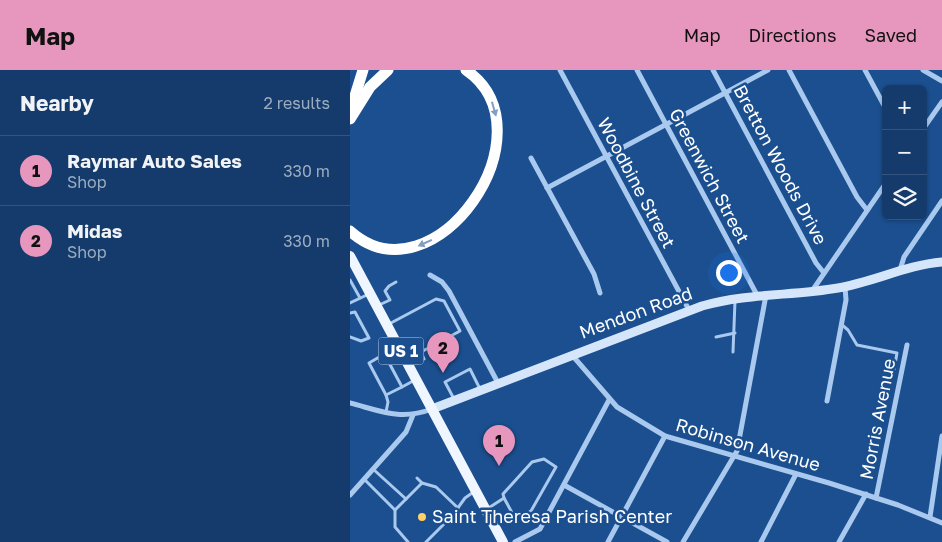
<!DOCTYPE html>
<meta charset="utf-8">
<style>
:root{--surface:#143b6b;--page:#1d4271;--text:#f1f3f6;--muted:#9dadc1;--line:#33557e;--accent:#e797bd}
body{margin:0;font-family:"Golos Text",sans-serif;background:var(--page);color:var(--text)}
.controls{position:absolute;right:15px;top:15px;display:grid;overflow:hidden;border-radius:8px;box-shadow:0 1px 4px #0004}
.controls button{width:45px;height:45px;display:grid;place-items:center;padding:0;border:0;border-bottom:1px solid var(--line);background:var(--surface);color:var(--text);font:25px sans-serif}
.you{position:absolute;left:378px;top:202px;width:18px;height:18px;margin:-12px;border:4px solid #fff;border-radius:50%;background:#1a73e8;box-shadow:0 0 0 8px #1a73e833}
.badge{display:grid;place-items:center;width:32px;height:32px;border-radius:50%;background:var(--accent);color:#111;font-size:16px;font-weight:700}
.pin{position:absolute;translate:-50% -41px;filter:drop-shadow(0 1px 2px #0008)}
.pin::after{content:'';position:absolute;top:26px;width:18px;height:15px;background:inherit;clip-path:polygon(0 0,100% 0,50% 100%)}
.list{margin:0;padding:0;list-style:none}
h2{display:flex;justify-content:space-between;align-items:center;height:65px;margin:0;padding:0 20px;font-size:21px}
h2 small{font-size:16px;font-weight:400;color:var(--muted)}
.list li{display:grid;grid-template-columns:32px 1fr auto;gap:15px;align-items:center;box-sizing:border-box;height:70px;padding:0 20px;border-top:1px solid var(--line)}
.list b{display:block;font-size:19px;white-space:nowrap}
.list p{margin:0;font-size:16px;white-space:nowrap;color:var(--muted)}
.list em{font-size:16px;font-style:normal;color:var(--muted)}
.icon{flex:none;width:28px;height:28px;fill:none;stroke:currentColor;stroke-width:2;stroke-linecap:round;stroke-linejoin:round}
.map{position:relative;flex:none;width:592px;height:472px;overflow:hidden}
header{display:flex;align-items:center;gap:30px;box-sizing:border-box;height:70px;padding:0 25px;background:var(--accent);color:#111}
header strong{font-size:24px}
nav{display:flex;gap:28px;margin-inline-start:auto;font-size:18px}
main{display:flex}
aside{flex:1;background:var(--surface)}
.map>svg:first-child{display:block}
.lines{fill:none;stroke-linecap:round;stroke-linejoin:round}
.lane{stroke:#a9c9ee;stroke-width:3}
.street{stroke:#a9c9ee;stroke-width:5}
.secondary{stroke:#d6e6fa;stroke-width:9}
.primary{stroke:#f0f6ff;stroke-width:10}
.highway{stroke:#fff;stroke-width:11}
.oneway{fill:#829ec1}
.poi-dot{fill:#ffd166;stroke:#1b4f8f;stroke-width:2}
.labels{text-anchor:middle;stroke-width:5;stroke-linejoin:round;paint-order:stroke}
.shield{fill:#1b4f8f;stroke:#bbcadd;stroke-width:1}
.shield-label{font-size:16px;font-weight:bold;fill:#fff}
.street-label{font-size:18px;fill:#fff;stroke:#1b4f8f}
.poi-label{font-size:18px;fill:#fff;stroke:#1b4f8f;text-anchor:start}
</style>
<header>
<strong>Map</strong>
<nav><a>Map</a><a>Directions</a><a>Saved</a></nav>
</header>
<main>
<aside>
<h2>Nearby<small>2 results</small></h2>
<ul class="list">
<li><span class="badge">1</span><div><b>Raymar Auto Sales</b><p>Shop</p></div><em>330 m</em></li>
<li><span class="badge">2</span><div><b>Midas</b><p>Shop</p></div><em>330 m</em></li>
</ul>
</aside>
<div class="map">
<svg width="592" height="472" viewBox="0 0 592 472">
<rect width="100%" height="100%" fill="#1b4f8f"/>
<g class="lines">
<g class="lane">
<path d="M0,210l10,18"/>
<path d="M0,233l19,-9"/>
<path d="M29,235l11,-5 -5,-9 4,-5 7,-4"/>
<path d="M0,243l5,-1 14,26 -8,3 -11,-4"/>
<path d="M39,254l47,-25 8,2 16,30 -39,21 3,7 -13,6"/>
<path d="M491,254l7,6 9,15 40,8 -3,17"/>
<path d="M366,267l19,-4"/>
<path d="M50,282l-13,7 15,28 11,-6"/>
<path d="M383,282l2,-51"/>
<path d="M36,325l-17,-32 12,-7 6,3"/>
<path d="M104,329l-9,-17 25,-13 10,20"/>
<path d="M36,342l2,-10 -2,-7 16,-8"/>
<path d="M23,399l33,30"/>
<path d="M67,408l5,5 14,4 22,21"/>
<path d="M14,409l31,31"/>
<path d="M137,439l17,-11"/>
<path d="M181,441l25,-44 -12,-8 -12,3 -29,32 1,4 12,22 15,-9 12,12"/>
<path d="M58,472l-13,-15v-17l27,-27"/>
<path d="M76,472l26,-26 13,-18 10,-7"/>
</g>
<g class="street">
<path d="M210,0l129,240"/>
<path d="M287,0l120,225"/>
<path d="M363,0l103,193 8,10"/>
<path d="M439,0l68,127 10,13"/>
<path d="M515,0l21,39"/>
<path d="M573,0l19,11"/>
<path d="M573,59l19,-27"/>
<path d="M181,88l63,116 6,19"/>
<path d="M197,118l221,-118"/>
<path d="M550,200l4,-13 38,-56"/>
<path d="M80,205l12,7 7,9 49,92"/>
<path d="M462,221l74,-108"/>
<path d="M222,285l45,52 48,29 164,47 69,22 44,18"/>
<path d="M477,331l19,-101 -1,-13"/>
<path d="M0,333c31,8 50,18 82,6"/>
<path d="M214,415l103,57"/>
<path d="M0,425l56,-63 7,-17"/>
<path d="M526,428l31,-153"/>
<path d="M580,447l12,-81"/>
<path d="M165,472l25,-13 69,-129"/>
<path d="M258,472l57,-106"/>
<path d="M333,472l54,-91 29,-156"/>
<path d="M411,472l35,-68"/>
<path d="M489,472l27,-48"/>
</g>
<path class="secondary" d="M82,339l270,-103c45,-13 91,-10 136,-18 36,-6 68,-23 104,-26"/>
<path class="primary" d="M0,186l153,286"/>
<g class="highway">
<path d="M1,39l12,-39"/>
<path d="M0,49l20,-32 18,-17"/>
<path d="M0,161c84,75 205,-100 116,-161"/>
</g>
</g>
<defs><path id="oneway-solid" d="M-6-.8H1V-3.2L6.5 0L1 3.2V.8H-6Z" transform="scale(1.25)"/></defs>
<g class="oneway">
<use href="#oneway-solid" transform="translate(144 39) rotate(74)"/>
<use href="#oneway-solid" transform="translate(75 173) rotate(156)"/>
</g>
<circle class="poi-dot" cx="72" cy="447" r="5"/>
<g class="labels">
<rect class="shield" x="28.5" y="267.5" width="45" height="27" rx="4"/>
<g class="shield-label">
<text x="51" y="287">US 1</text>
</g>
<g class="street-label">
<text transform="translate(430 95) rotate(62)" y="6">Bretton Woods Drive</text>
<text transform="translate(359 106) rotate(62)" y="6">Greenwich Street</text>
<text transform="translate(286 113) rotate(62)" y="6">Woodbine Street</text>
<text transform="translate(286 243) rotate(-20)" y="6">Mendon Road</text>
<text transform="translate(528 349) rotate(-79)" y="6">Morris Avenue</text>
<text transform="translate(398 375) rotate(16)" y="6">Robinson Avenue</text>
</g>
<g class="poi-label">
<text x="82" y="453">Saint Theresa Parish Center</text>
</g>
</g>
</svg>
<div class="controls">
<button>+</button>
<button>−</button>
<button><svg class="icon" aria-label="layers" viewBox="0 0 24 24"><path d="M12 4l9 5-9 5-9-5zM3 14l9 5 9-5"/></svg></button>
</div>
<div class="you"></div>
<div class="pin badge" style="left:149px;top:396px">1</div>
<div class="pin badge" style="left:93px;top:303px">2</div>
</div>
</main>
